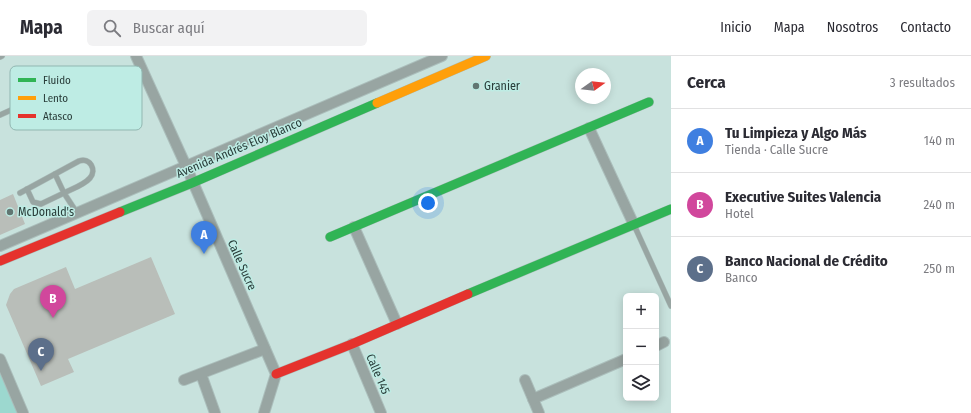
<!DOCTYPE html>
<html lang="es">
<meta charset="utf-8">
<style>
:root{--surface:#fff;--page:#f2f2f3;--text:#2b2b33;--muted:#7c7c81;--line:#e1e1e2;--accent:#617672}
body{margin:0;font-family:"Fira Sans Condensed",sans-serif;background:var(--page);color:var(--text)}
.controls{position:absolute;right:12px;bottom:12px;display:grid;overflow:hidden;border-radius:6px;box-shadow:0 2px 10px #0003}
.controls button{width:36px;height:36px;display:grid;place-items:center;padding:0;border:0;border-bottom:1px solid var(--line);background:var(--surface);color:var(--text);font:20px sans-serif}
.compass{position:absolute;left:575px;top:12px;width:36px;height:36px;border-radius:50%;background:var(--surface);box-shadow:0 2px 10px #0003;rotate:75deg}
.you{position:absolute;left:428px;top:147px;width:14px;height:14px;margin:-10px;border:3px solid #fff;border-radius:50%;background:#1a73e8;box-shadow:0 0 0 6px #1a73e833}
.badge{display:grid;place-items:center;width:26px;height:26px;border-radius:50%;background:var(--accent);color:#fff;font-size:13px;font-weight:700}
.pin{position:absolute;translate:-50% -33px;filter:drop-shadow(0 1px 2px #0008)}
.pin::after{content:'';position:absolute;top:21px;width:14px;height:12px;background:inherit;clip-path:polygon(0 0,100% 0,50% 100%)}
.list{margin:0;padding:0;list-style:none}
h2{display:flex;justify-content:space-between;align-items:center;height:52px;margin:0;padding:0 16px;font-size:17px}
h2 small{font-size:13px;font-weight:400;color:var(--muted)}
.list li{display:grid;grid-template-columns:26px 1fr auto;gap:12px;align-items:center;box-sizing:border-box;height:64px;padding:0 16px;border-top:1px solid var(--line)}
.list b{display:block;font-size:15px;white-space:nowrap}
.list p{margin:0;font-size:13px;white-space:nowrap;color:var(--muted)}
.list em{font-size:13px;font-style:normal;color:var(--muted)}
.icon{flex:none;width:22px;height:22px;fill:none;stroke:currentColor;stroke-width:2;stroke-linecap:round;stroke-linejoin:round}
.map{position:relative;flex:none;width:671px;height:357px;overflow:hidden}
header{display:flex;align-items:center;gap:24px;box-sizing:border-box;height:56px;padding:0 20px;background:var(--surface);border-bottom:1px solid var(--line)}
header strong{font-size:19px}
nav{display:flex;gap:22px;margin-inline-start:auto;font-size:14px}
.search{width:280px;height:36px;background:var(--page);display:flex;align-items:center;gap:10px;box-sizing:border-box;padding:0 14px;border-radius:6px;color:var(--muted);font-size:15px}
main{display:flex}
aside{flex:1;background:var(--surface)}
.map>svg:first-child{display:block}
.green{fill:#9cd8cf}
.building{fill:#b9beb9}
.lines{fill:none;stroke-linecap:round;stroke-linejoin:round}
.lane-casing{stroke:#abbebb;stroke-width:6}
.street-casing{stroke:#abbebb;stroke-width:12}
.fast-casing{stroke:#abbebb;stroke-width:10}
.slow-casing{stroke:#abbebb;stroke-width:10}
.jam-casing{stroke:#abbebb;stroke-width:10}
.lane{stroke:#98a5a2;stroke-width:5}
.street{stroke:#98a5a2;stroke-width:10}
.fast{stroke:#30b455;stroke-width:9}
.slow{stroke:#ff9f0a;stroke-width:9}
.jam{stroke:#e5322d;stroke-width:9}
.poi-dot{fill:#617672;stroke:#beece4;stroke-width:1.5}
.labels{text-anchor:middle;stroke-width:3;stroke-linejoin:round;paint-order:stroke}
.poi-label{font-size:12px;fill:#293c39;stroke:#beece4;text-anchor:start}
.street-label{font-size:12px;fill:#293c39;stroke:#beece4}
.key{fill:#beece4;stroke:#91b7b1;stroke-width:1}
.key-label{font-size:11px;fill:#293c39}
</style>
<header>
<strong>Mapa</strong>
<div class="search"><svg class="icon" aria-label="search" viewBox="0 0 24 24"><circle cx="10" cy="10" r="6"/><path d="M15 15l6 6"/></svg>Buscar aquí</div>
<nav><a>Inicio</a><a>Mapa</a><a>Nosotros</a><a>Contacto</a></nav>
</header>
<main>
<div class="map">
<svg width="671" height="357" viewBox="0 0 671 357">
<rect width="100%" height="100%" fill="#c8e2dd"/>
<path class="green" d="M0,303l23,54h-23z"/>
<g class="building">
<path d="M13,138l12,30 -25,11v-35z"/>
<path d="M151,201l24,57 -107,45 6,13 -33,14 -35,-81 4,-11 4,-5 52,-22 9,22z"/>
</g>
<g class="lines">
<g class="lane-casing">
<g id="lane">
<path d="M0,1l2,-1"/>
<path d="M0,59l64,-29"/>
<path d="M27,133l6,13 8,2 23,-11 -9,-19"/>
<path d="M20,137l59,-32c11,-4 18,9 11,17 -6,7 -18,11 -26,15l13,20"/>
<path d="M634,169l37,81"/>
</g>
</g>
<g class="street-casing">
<g id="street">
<path d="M136,0l50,110 90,208 -12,39"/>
<path d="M589,72l45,97"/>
<path d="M354,171l43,97"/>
<path d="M0,190l442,-190"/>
<path d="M352,288l29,69"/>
<path d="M656,290l8,-4"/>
<path d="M0,303l23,54"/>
<path d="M201,318l14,39"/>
<path d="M184,324l81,-31"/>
<path d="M525,324l14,33"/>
<path d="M533,343l93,-40"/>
</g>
</g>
<g class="fast-casing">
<g id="fast">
<path d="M120,156l72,-29 185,-80"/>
<path d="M330,181l319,-135"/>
<path d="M468,238l203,-85"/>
</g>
</g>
<g class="slow-casing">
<path id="slow" d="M377,47l109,-47"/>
</g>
<g class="jam-casing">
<g id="jam">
<path d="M0,205l120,-49"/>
<path d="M276,318l76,-30 116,-50"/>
</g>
</g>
<use href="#lane" class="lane"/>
<use href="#street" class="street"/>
<use href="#fast" class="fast"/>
<use href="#slow" class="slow"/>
<use href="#jam" class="jam"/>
</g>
<g class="poi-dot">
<circle cx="476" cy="30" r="4"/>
<circle cx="10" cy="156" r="4"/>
</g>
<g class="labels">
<g class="poi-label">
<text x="484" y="34">Granier</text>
<text x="18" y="160">McDonald's</text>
</g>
<g class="street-label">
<text transform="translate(239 92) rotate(-23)" y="4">Avenida Andrés Eloy Blanco</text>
<text transform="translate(242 209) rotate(66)" y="4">Calle Sucre</text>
<text transform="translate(378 318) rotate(67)" y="4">Calle 145</text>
</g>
</g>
<rect x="10" y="10" width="132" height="64" rx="6" class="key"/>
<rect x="18" y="22" width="18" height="4" fill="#30b455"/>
<rect x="18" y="40" width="18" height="4" fill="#ff9f0a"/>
<rect x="18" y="58" width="18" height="4" fill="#e5322d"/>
<g class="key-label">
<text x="43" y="28">Fluido</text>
<text x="43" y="46">Lento</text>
<text x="43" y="64">Atasco</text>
</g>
</svg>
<div class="controls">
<button>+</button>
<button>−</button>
<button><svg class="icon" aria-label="layers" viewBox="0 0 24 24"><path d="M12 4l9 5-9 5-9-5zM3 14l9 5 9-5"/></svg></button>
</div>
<svg class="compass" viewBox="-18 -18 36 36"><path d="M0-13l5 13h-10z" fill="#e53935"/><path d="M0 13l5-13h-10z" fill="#7c7c81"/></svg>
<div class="you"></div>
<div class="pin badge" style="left:204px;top:198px;background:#3f7fe0">A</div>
<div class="pin badge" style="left:53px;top:262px;background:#d1479c">B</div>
<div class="pin badge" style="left:41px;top:315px;background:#5c6f8a">C</div>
</div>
<aside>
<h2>Cerca<small>3 resultados</small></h2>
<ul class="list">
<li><span class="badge" style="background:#3f7fe0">A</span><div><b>Tu Limpieza y Algo Más</b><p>Tienda · Calle Sucre</p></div><em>140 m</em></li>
<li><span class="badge" style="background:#d1479c">B</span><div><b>Executive Suites Valencia</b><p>Hotel</p></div><em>240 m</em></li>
<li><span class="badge" style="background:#5c6f8a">C</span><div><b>Banco Nacional de Crédito</b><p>Banco</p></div><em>250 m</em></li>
</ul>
</aside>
</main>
